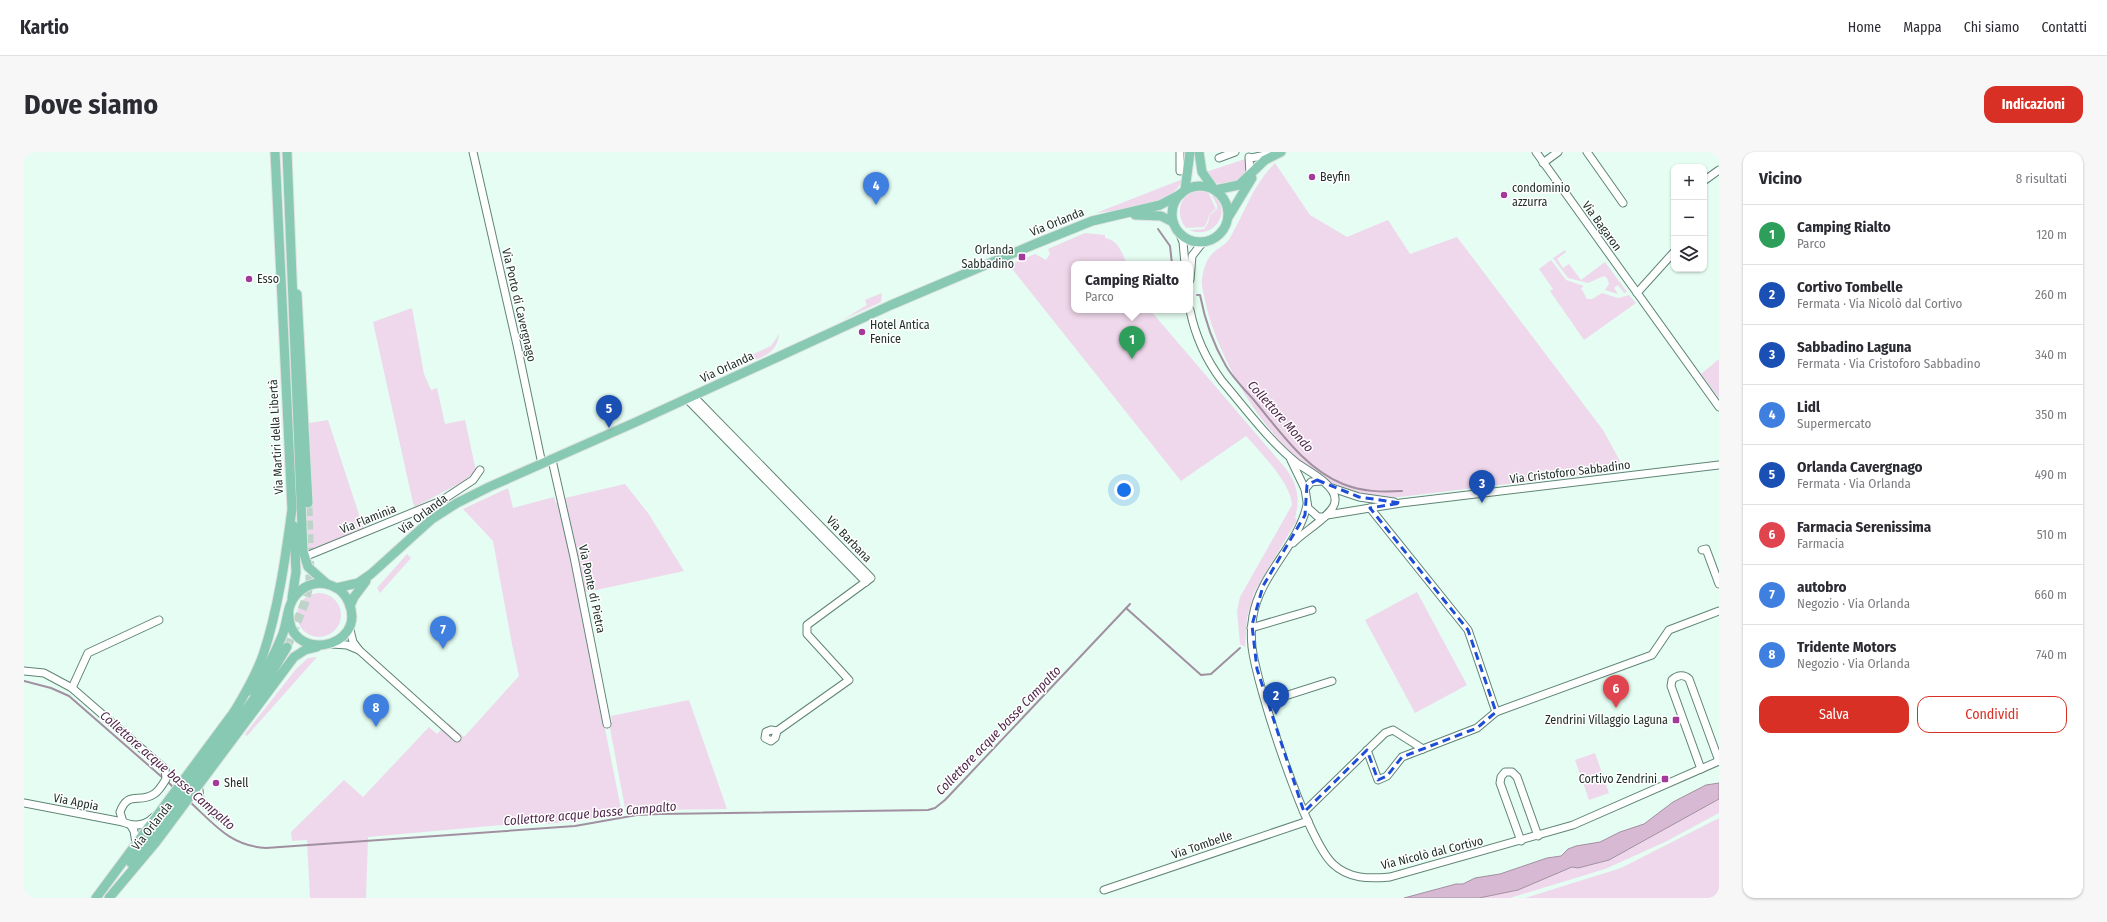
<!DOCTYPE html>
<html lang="it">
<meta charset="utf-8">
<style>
:root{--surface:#fff;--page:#f7f7f7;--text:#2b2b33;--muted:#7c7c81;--line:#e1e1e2;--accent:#d93025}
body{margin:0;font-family:"Fira Sans Condensed",sans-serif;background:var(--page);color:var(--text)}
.controls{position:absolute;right:12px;top:12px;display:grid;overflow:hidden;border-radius:8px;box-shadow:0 1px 3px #0004}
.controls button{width:36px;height:36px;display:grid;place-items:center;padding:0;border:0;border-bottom:1px solid var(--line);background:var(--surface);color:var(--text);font:20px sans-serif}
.you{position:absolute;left:1100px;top:338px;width:14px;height:14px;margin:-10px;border:3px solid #fff;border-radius:50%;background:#1a73e8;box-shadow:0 0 0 6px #1a73e833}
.badge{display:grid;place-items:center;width:26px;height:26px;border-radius:50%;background:var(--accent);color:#fff;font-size:13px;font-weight:700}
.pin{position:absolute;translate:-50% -33px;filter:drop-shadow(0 1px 2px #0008)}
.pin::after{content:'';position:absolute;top:21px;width:14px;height:12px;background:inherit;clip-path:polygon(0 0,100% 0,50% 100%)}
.popup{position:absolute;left:1047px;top:109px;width:122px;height:52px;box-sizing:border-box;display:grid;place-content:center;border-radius:8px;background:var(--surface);filter:drop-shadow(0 1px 3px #0005);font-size:13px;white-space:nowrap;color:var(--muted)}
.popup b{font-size:15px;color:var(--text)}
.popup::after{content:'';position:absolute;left:50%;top:100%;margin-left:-8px;border:8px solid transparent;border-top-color:var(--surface)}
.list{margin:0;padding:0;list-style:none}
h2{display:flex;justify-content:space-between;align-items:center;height:52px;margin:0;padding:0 16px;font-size:17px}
h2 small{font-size:13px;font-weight:400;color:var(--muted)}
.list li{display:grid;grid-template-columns:26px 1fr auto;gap:12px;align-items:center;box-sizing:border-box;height:60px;padding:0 16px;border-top:1px solid var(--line)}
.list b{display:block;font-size:15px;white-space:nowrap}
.list p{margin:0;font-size:13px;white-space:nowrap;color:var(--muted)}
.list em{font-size:13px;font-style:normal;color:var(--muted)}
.actions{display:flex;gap:8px;padding:12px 16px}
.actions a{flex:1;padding:9px 0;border:1px solid var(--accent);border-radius:12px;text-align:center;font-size:14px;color:var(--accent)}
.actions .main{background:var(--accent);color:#fff}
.icon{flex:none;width:22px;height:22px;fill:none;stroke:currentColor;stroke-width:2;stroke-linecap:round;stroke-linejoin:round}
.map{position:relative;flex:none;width:1695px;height:746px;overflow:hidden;border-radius:12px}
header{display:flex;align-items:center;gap:24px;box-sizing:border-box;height:56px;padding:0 20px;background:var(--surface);border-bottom:1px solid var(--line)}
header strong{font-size:19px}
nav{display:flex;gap:22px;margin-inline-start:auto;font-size:14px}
.intro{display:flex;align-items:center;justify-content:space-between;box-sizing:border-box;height:96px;padding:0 24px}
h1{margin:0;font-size:28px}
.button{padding:10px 18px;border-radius:12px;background:var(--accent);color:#fff;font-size:14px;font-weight:700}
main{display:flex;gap:24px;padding:0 24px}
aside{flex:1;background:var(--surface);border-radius:12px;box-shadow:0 1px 3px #0004}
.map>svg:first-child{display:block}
.green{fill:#efd8eb}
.water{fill:#d8b9d3;stroke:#a190a0}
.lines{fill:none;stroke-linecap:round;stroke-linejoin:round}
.stream{stroke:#a190a0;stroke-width:2}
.major-tunnel{stroke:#bed4ca;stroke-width:9;stroke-dasharray:9 4.5;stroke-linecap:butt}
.minor-casing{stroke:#608575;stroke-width:9}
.major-casing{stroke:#e0e2e1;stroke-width:11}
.minor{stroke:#fff;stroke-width:7}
.major{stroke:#87c9b2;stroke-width:9}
.marked{fill:none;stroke:#1d4ed8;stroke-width:3;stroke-dasharray:8 5;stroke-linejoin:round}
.poi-dot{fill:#a3399a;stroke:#fff;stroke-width:1.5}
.labels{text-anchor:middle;stroke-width:3;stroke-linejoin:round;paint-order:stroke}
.poi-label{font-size:12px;fill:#21312a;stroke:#fff;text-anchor:start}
.street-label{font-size:12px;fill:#21312a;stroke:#fff}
.water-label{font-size:13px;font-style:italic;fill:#51284d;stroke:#fff}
</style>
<header>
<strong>Kartio</strong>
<nav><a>Home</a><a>Mappa</a><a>Chi siamo</a><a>Contatti</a></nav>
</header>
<div class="intro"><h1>Dove siamo</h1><a class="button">Indicazioni</a></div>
<main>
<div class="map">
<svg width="1695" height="746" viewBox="0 0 1695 746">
<rect width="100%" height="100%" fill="#e5fdf2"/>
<g class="green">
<path d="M1221,7c8,17 -17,33 -31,22 -3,-2 -6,-6 -8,-9z"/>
<path d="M1251,11l35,52 37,22 41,-17 22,34 47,-17 146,193 22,40 -234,28c-21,-2 -43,-5 -61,-15 -57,-31 -109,-116 -124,-178 -1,-7 -5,-18 -4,-26 1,-8 4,-19 10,-25 5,-6 13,-8 18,-16 15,-26 23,-53 45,-75z"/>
<path d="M1159,27c-13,30 -59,30 -87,34z"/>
<path d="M1176,39l8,1 8,17c-10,6 -6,11 -12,18l-18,1c-12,-15 -6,-36 14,-37z"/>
<path d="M1187,42c23,14 5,47 -22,36l15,-1 4,-6 2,-8 7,-6v-4z"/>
<path d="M1061,81l20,2v3c12,1 18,16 22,26h-53v46h76l137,160c11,16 13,30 8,48l2,2 -43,73 -7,25 -2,29 -5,-3 -3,-33 3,-14 52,-92c-1,-22 -31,-52 -46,-69l-65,45 -172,-216 26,-11 11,6 4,-6 -2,-5z"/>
<path d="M1541,98l1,2 -9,7 6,9 6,-4 12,16 24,-18 22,30 -3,1 -6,-8 -4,3 4,6 -13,-4 4,-6 -2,-6 -3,-2 -16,7 -20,-5 -15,-20z"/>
<path d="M1527,108l15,20 18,6 -3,2 6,11h5l10,-6 16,5 11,-3 7,8 -52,37 -34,-49 3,-2 -14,-20z"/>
<path d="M858,141l-1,9 -39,18 25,-15 -2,-5z"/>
<path d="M388,156l12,66 7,16 6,-2 8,36 20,-4 11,51 -12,10 -49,26 -2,-4 -40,-181z"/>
<path d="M755,182c-2,22 -20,23 -37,31l-2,-5 31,-14z"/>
<path d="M1695,207v39l-18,-24z"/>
<path d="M304,268l36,110 -50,20 -6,1 -4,-48 8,-1 -3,-79z"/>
<path d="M601,332l23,29 36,58 -97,21 -2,-1 -20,-93z"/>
<path d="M484,336l5,20 41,-11 2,6h4l62,311 -28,5 -48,5 -1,-3 -177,16 -2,61h-56l-3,-58 -15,1 -1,-9 53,-52 19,17 66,-70 8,7 11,-11 16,14 55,-61 -7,-32 -19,-103 -30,-32z"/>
<path d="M383,402l4,4 -31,35 -3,-5z"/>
<path d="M1393,440l50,93 -52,28 -50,-93z"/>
<circle cx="295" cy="463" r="22"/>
<path d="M293,505l-70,79 -2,-2 51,-65 12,-11z"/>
<path d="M665,548l38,109 -73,1 -28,3 -17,-90 3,-1 -1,-6z"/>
<path d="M1571,601l14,40 -20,7 -14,-40z"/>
<path d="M1695,647v14l-54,29 -60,27 -95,29h-31l39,-8 54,-23 6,1 31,-8z"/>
<path d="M1695,666v80h-194l96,-30z"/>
</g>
<path class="water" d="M1695,631v16l-110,61 -31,8 -6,-1 -54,23 -39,8h-75l52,-14h7l12,-6 25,-4 47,-16 14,-2 7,-7 8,-3 24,-4 20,-10 24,-8 29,-22 33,-17z"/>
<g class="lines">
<g class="stream">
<path d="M1134,77l12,17 2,18"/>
<path d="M1173,143h3c5,26 13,49 26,71 7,12 18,23 27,33 26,31 51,69 90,85 20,8 38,8 59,7"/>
<path d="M1102,456l75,67 10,-1 29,-26"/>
<path d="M0,529l27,7 18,8 94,82"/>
<path d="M143,629l7,7"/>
<path d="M165,649c25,23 41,45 77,47l309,-22 62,-11 23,-1 268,-4 7,-2 10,-8 185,-196"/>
</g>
<path class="major-tunnel" d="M263,495l18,-45 5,-21 -2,-78"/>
<g class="minor-casing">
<g id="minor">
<path d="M449,0l44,193 25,119"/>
<path d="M1512,0l183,255"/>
<path d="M1563,0l36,51"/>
<path d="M1195,6l16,-6"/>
<path d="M1519,11l15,-11"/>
<path d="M1156,19v-19"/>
<path d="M1226,22l-1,-17 2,1 24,-5"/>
<path d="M1681,28l14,-10"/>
<path d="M1155,80l4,10 2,22"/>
<path d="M1166,128l2,-24 11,-14"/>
<path d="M1613,141l37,-41"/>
<path d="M1166,158c5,25 17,51 32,71 24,28 47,60 76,83 12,8 39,22 37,37 0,13 -32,31 -42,42"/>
<path d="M669,244l178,182 -64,47v9l42,46 -72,51 -6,-1 -5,2 -1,6 6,3 4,-3 2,-7"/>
<path d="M663,247l179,183"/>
<path d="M528,308l22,97 33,167"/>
<path d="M1267,308l14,29 3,19 10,9h6"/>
<path d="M1308,336l27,9 35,5"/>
<path d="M1281,337l6,-7 10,-1"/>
<path d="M417,349l32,-21 7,-10"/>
<path d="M1283,353c-9,41 -47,69 -54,111 -2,10 -2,21 -1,31 5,40 54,192 81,217 16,15 36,15 57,13l183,-52 146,-64"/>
<path d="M1346,356l98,122 28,82"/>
<path d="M1303,363l74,-12 318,-38"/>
<path d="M1678,398l4,-1 13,35"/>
<path d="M280,405l137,-56 5,8"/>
<path d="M1227,476l61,-18"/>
<path d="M308,492l15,1 12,5 -6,-8 -4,-16"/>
<path d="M335,498l98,88"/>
<path d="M0,519l20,2 28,15 93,81 1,10c-3,5 -7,12 -12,15 -15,10 -26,-4 -34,18l3,10c11,5 22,4 31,-5"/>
<path d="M48,536l16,-35 71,-33"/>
<path d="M1242,550l66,-21"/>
<path d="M1343,598l11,30 9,-4 15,-19 75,-29 19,-16 156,-57 17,-25 50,-19"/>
<path d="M1677,617l-30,-83 1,-6c5,-5 12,-6 17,-1l30,82"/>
<path d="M175,638l1,10 20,18"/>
<path d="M0,651l99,19"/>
<path d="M1280,660l81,-79 8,-3 30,19"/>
<path d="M107,674l3,5 2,12"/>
<path d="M1497,689l-21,-58 1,-6 4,-5h7l5,5 21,59"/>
<path d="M1080,738l204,-69"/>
</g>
</g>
<g class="major-casing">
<g id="major">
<path d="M263,0l16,399 5,16 18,16"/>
<path d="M1175,0l3,20 12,17"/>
<circle cx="1176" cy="62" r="28"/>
<path d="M1161,38l5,-38"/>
<path d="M1191,38l24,-5 26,-25 16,-8"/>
<path d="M1111,63l26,1 12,6"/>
<path d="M1205,64l23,-38"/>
<path d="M273,142l11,209"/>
<path d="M312,436l22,-5 13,-9 61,-55 25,-16 32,-16 147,-65 255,-117 144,-61 57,-23 68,-16 21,-11"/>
<path d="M268,446l4,-26 -2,-46"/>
<path d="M326,454l4,-9 12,-16"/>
<path d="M226,539c14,-16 24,-35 32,-55 6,-14 4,-33 17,-44 8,-8 20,-11 31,-7 9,3 16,10 19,18 19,47 -65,62 -60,6"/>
<path d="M210,560c11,-18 22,-37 29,-57 15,-44 23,-101 29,-146l-17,-357"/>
<path d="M107,711l134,-179 22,-37"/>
<path d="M72,746l141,-190"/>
<path d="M85,746l47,-56 138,-185 11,-7 12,-3"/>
</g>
</g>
<use href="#minor" class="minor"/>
<use href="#major" class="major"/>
</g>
<path class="marked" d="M1293,328l42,17 42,6 -31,5 98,122 28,82 -19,16 -75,29 -15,19 -9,4 -11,-30 -63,62 -47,-143 -5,-44 11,-39 42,-71 2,-30z"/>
<g class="poi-dot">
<circle cx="1288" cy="25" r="4"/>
<circle cx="1480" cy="43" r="4"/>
<rect x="994" y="101" width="8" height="8" rx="2"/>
<circle cx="225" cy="127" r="4"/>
<circle cx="838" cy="180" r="4"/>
<rect x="1648" y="564" width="8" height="8" rx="2"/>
<rect x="1637" y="623" width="8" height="8" rx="2"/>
<circle cx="192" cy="631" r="4"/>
</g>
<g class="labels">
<g class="poi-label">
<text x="1296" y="29">Beyfin</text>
<text x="1488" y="40">condominio<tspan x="1488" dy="14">azzurra</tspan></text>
<text x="990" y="102" text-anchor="end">Orlanda<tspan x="990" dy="14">Sabbadino</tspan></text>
<text x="233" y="131">Esso</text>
<text x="846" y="177">Hotel Antica<tspan x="846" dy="14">Fenice</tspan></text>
<text x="1644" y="572" text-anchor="end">Zendrini Villaggio Laguna</text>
<text x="1633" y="631" text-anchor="end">Cortivo Zendrini</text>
<text x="200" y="635">Shell</text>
</g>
<g class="street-label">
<text transform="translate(1033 70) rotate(-22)" y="4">Via Orlanda</text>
<text transform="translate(1578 74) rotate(54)" y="4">Via Bagaron</text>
<text transform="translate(495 153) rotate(77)" y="4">Via Porto di Cavergnago</text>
<text transform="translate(703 215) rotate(-25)" y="4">Via Orlanda</text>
<text transform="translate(252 285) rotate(-93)" y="4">Via Martiri della Libertà</text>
<text transform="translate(1546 320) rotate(-7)" y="4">Via Cristoforo Sabbadino</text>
<text transform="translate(399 362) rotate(-37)" y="4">Via Orlanda</text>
<text transform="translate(344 367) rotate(-22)" y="4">Via Flaminia</text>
<text transform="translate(825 387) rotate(46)" y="4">Via Barbana</text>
<text transform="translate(568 437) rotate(78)" y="4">Via Ponte di Pietra</text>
<text transform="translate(52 650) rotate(11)" y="4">Via Appia</text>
<text transform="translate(128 674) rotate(-52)" y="4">Via Orlanda</text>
<text transform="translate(1178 693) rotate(-19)" y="4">Via Tombelle</text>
<text transform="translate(1408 701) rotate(-14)" y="4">Via Nicolò dal Cortivo</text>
</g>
<g class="water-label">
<text transform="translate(1257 264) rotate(48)" y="5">Collettore Mondo</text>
<text transform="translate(974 578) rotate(-46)" y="5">Collettore acque basse Campalto</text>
<text transform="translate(144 618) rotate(41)" y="5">Collettore acque basse Campalto</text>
<text transform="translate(566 661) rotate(-5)" y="5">Collettore acque basse Campalto</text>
</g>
</g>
</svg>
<div class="controls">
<button>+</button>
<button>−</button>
<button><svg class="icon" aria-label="layers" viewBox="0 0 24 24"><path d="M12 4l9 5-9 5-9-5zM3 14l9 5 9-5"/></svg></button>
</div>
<div class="you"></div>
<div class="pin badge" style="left:1108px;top:207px;background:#2e9e5b">1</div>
<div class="popup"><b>Camping Rialto</b>Parco</div>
<div class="pin badge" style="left:1252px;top:563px;background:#1a4fb4">2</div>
<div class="pin badge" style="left:1458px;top:351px;background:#1a4fb4">3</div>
<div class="pin badge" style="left:852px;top:53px;background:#3f7fe0">4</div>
<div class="pin badge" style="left:585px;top:276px;background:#1a4fb4">5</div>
<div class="pin badge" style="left:1592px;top:556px;background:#e0444e">6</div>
<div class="pin badge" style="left:419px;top:497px;background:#3f7fe0">7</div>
<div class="pin badge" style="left:352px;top:575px;background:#3f7fe0">8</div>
</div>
<aside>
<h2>Vicino<small>8 risultati</small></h2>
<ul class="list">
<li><span class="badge" style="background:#2e9e5b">1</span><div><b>Camping Rialto</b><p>Parco</p></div><em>120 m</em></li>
<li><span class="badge" style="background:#1a4fb4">2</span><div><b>Cortivo Tombelle</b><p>Fermata · Via Nicolò dal Cortivo</p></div><em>260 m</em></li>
<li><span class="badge" style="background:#1a4fb4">3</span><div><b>Sabbadino Laguna</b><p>Fermata · Via Cristoforo Sabbadino</p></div><em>340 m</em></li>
<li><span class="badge" style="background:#3f7fe0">4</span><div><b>Lidl</b><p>Supermercato</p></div><em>350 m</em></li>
<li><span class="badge" style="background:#1a4fb4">5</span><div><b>Orlanda Cavergnago</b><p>Fermata · Via Orlanda</p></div><em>490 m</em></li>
<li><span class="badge" style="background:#e0444e">6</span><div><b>Farmacia Serenissima</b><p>Farmacia</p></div><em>510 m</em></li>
<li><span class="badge" style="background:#3f7fe0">7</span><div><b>autobro</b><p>Negozio · Via Orlanda</p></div><em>660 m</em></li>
<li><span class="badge" style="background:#3f7fe0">8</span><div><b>Tridente Motors</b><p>Negozio · Via Orlanda</p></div><em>740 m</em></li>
</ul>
<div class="actions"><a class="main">Salva</a><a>Condividi</a></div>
</aside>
</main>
